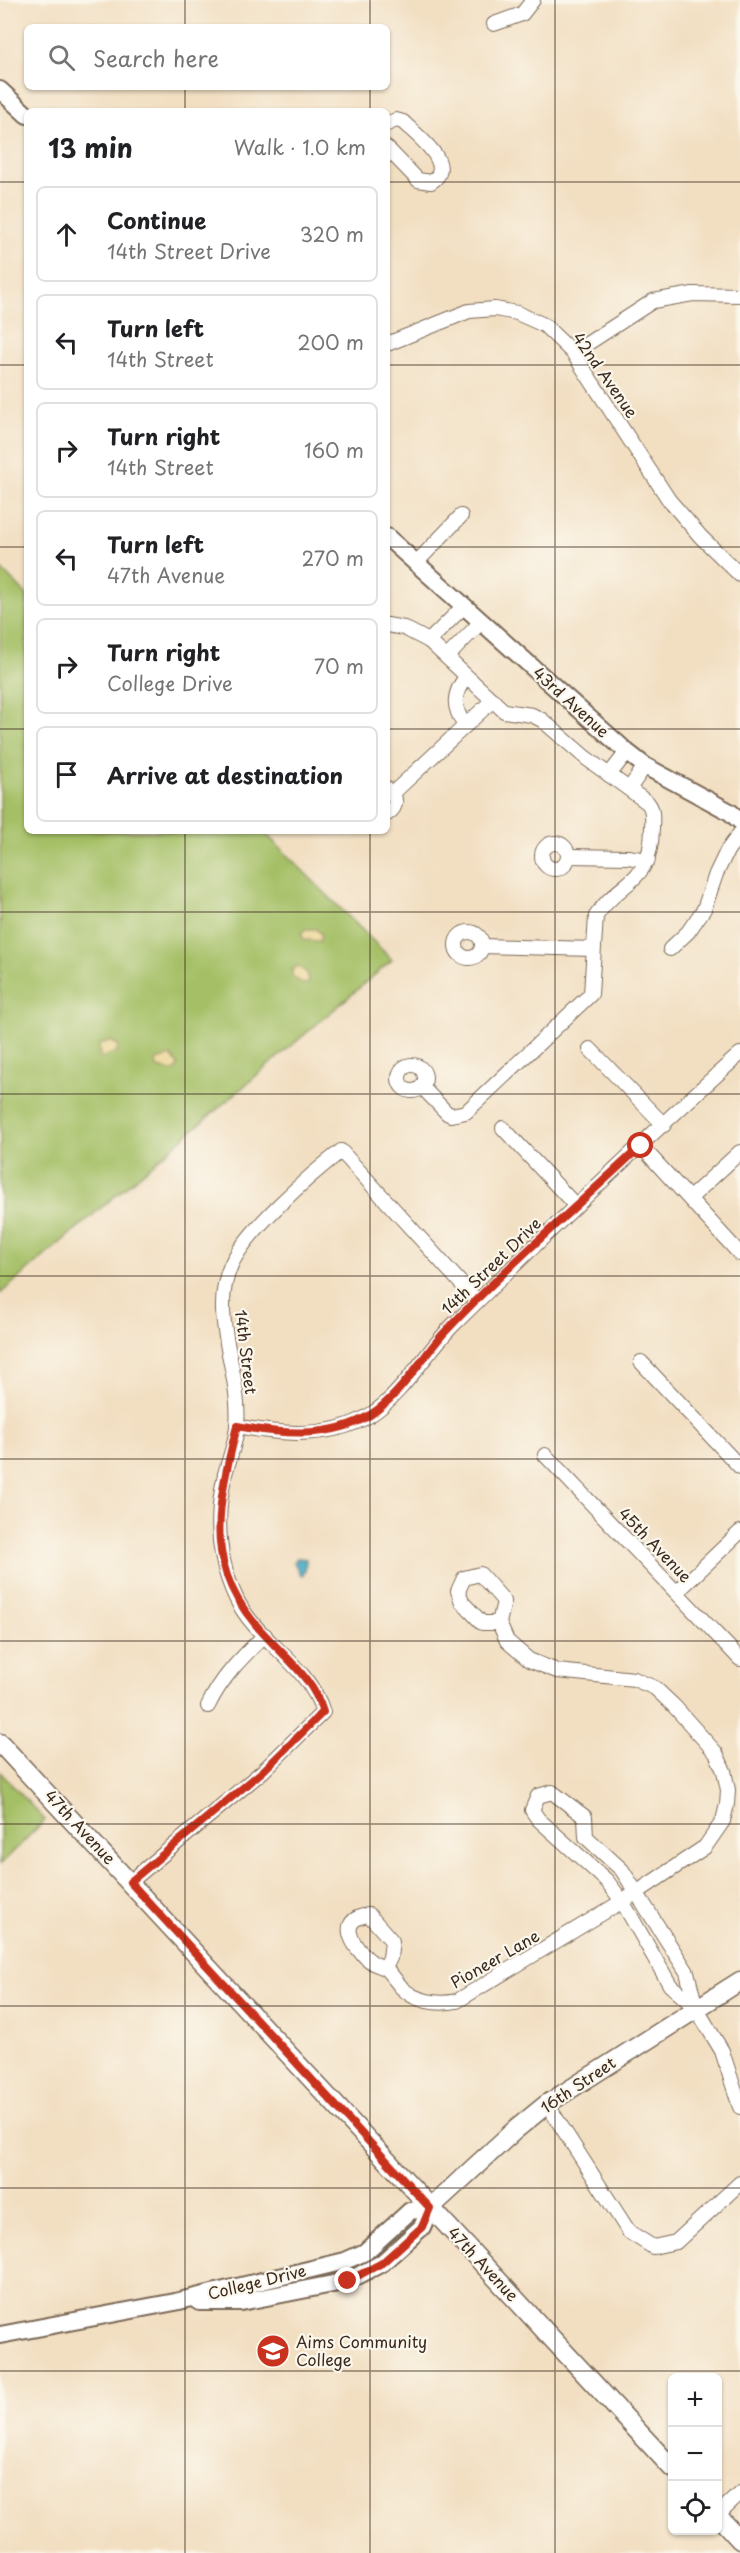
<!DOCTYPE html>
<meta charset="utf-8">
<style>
:root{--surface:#fff;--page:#f6f6f6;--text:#202124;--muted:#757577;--line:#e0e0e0}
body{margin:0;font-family:"Playpen Sans",sans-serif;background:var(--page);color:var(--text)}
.controls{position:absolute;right:18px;bottom:18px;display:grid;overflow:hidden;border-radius:9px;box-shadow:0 2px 4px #0004}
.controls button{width:54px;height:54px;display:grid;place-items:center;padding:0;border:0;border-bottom:2px solid var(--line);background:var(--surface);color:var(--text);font:30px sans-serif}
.stop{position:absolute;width:18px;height:18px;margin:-14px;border:4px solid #c8321e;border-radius:50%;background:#fff}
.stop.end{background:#c8321e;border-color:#fff;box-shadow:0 2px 6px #0008}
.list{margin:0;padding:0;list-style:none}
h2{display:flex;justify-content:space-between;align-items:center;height:78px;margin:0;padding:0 24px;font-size:26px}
h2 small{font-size:20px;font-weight:400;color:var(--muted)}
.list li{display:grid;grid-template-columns:39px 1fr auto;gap:18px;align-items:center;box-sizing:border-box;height:96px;margin:0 12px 12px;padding:0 12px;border:2px solid var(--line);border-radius:9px}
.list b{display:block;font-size:22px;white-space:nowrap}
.list p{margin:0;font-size:20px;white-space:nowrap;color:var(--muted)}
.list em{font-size:20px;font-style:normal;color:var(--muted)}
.icon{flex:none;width:33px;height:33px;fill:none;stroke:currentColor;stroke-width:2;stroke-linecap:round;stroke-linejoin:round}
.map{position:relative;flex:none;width:740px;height:2553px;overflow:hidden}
.search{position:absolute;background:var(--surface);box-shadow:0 2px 4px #0004;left:24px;top:24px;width:366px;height:66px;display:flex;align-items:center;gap:15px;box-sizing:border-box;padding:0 21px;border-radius:9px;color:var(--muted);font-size:22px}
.panel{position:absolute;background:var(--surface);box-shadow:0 2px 4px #0004;left:24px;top:108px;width:366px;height:726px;border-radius:9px}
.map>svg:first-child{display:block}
.green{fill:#a4bf65;stroke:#707442;stroke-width:1.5}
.sand{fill:#eeda9e;stroke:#94825e;stroke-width:1.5}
.water{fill:#45aac5;stroke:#406a72;stroke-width:1.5}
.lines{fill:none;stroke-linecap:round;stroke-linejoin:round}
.minor-casing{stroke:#7b6957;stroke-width:16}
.tertiary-casing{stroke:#7b6957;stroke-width:20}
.secondary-casing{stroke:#7b6957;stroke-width:21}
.minor{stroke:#fff;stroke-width:14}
.tertiary{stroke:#fff;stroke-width:16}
.secondary{stroke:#fff;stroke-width:18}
.route{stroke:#c8321e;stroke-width:8}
.grid{fill:none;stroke:#3b2a1e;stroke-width:1.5;stroke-opacity:0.55}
.labels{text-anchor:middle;stroke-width:4.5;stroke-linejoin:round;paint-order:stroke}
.street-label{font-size:16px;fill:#3b2a1e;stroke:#fbf7ec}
.poi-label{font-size:16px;fill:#3b2a1e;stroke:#fbf7ec;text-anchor:start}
</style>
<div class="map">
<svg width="740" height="2553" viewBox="0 0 740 2553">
<rect width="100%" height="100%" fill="#fbf7ec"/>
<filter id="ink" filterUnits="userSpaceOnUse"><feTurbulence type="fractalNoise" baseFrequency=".0167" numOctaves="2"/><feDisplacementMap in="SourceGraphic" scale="12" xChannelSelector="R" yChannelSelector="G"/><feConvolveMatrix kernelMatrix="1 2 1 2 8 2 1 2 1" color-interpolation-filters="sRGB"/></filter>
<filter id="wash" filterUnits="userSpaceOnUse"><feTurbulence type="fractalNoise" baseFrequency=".008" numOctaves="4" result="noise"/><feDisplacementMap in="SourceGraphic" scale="24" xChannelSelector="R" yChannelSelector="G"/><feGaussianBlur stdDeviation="1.35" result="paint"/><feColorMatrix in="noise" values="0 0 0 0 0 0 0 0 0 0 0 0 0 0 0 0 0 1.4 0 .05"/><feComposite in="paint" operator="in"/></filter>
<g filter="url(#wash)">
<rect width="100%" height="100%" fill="#f2dfc2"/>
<g class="green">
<path d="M0,568l27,27v236h236l129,129 -392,334z"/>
<path d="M0,1772l45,48 -45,45z"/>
</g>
<g class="sand">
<path d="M305,929h11l5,5 -1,7 -16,-1 -3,-6z"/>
<path d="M298,966l9,7 2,10 -6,1 -11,-8v-6z"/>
<path d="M110,1041l8,4 -1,7 -17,6 -1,-13z"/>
<path d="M171,1056l7,9 -1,4 -4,2 -16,-3 -1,-8z"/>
</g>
<path class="water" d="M297,1558l9,1 -1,13 -3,3 -3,-3 -5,-10z"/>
</g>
<g filter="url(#ink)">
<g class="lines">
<g class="minor-casing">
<g id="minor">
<path d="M494,24l28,-10 11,-14"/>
<path d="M387,124l9,-4 7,2c13,13 55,43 28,60l-13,-2 -31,-32"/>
<path d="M387,344l82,-33 26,-2 22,4 27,12 29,28 96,147 32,37 39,38"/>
<path d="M573,353l80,-52 40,-7 47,1"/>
<path d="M416,563l45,-47"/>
<path d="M387,625l17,3 25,13 75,70 28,4 10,5 44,38 62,45c6,7 4,17 4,26 -1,56 -32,50 -56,87l-5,78 -125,118 -15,3 -4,-2 -25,-26"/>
<path d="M429,641l35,-35"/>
<path d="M447,657l34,-35"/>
<path d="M465,726c-12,-19 -13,-31 1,-49"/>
<path d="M609,775l18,-23"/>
<path d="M387,789c11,7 11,18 0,25"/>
<path d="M629,789l16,-23"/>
<path d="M393,793l100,-93"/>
<circle cx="555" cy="856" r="13"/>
<path d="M568,856l60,1 20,3"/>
<circle cx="469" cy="945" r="13"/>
<path d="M482,946l111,3"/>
<path d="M670,949l18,-17 16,-23 12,-35 11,-23 13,-18"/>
<path d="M590,1049l74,76"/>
<circle cx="412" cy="1078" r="13"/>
<path d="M503,1128l73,78"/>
<path d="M641,1146l99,108"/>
<path d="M690,1198l50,-46"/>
<path d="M641,1362l99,105"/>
<path d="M237,1426c43,9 94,13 133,-11 32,-20 56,-63 83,-90 94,-92 189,-184 287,-271"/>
<path d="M545,1455l195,204"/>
<path d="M677,1592l63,-60"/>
<path d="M208,1706c13,-28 34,-49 57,-71"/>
<path d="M130,1882l133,-111 60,-59c-15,-49 -66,-70 -87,-114 -19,-40 -21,-81 -11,-124 4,-15 11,-32 12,-48 5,-54 -29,-109 -6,-161 15,-34 79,-90 110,-114l136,150"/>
<path d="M385,1968l5,-10 2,-17 -23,-26c-36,4 -14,36 4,48 4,2 9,3 13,6 5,5 10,12 15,18 14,15 37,18 56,14l179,-108 69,-46 18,-26 4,-17 1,-14 -4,-19 -8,-18 -42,-47 -19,-18 -21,-9 -77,-8 -28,-11 -22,-19 -8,-18 5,-22 -24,-27 -16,4 -6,13 4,11 20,21h17"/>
<path d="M696,2008l-9,-36 -65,-102 -36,-33 -1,-20 -33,-25 -14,4 -6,14 6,9 69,62 15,20 48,84 26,23 26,43 18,56"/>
<path d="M547,2104l82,128 24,15 23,-5 64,-59"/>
<path d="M718,2514l22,-21"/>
</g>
</g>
<g class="tertiary-casing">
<g id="tertiary">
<path d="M0,90l27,25"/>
<path d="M387,537l240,215 18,14 85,46 10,9"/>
<path d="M199,2302h42l107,-21 34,-18 40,-36 8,-19"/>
<path d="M0,2335l175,-33 170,-41 20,-9 45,-41 20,-3"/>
</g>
</g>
<g class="secondary-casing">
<g id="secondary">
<path d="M0,1743l672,725"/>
<path d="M430,2208l85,-78 32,-26 193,-123"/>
<path d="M718,2516l22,24"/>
</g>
</g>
<use href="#minor" class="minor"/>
<use href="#tertiary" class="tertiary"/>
<use href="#secondary" class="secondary"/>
</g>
</g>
<g class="lines" filter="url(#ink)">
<path class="route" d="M348,2281l34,-18 40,-36 8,-19 -300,-326 133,-111 60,-59c-10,-33 -34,-51 -57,-76 -65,-67 -49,-128 -29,-210 43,8 94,13 133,-11 30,-19 50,-55 73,-81 62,-66 132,-126 198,-188"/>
</g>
<path class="grid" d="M185,0v27M370,0v27M555,0v2553M185,87v24M370,87v24M0,182h27M387,182h353M0,365h27M387,365h353M0,547h27M387,547h353M0,729h27M387,729h353M185,831v1722M370,831v1722M0,912h740M0,1094h740M0,1276h740M0,1459h740M0,1641h740M0,1824h740M0,2006h740M0,2188h740M0,2371h740"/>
<defs>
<g id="university-disc" transform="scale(1.725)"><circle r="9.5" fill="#c8321e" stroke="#fbf7ec"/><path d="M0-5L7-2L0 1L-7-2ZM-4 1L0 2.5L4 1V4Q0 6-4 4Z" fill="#fff"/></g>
</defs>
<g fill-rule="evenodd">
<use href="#university-disc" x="273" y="2351"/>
</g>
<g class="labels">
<g class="street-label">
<text transform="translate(605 375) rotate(55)" y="6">42nd Avenue</text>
<text transform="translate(571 702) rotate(42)" y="6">43rd Avenue</text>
<text transform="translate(491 1266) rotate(-44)" y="6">14th Street Drive</text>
<text transform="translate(246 1352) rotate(83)" y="6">14th Street</text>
<text transform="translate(655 1545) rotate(46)" y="6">45th Avenue</text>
<text transform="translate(80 1827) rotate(47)" y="6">47th Avenue</text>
<text transform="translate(495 1959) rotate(-30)" y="6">Pioneer Lane</text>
<text transform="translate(578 2085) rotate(-34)" y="6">16th Street</text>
<text transform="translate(483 2264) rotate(47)" y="6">47th Avenue</text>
<text transform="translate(257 2282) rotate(-14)" y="6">College Drive</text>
</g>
<g class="poi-label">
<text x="296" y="2348">Aims Community<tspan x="296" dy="18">College</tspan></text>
</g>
</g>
</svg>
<div class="controls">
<button>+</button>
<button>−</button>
<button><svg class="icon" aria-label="locate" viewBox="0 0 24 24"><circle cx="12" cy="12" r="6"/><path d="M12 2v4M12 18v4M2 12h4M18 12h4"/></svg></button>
</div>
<div class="stop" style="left:641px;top:1146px"></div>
<div class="stop end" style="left:348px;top:2281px"></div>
<div class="search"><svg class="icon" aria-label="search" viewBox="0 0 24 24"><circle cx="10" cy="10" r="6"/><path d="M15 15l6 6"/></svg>Search here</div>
<section class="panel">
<h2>13 min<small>Walk · 1.0 km</small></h2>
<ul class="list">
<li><svg class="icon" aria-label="ahead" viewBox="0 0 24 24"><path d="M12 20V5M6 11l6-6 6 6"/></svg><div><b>Continue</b><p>14th Street Drive</p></div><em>320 m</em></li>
<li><svg class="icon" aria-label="left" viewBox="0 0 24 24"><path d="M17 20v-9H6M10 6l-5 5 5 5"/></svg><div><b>Turn left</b><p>14th Street</p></div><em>200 m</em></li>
<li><svg class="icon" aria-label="right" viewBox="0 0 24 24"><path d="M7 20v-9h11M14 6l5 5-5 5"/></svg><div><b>Turn right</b><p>14th Street</p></div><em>160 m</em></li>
<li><svg class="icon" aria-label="left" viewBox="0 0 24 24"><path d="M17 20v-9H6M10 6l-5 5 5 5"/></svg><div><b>Turn left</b><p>47th Avenue</p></div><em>270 m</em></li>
<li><svg class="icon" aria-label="right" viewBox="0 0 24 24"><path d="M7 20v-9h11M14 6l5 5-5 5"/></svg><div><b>Turn right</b><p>College Drive</p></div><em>70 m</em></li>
<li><svg class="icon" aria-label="arrive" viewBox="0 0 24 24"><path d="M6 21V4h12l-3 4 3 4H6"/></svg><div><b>Arrive at destination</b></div></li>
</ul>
</section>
</div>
